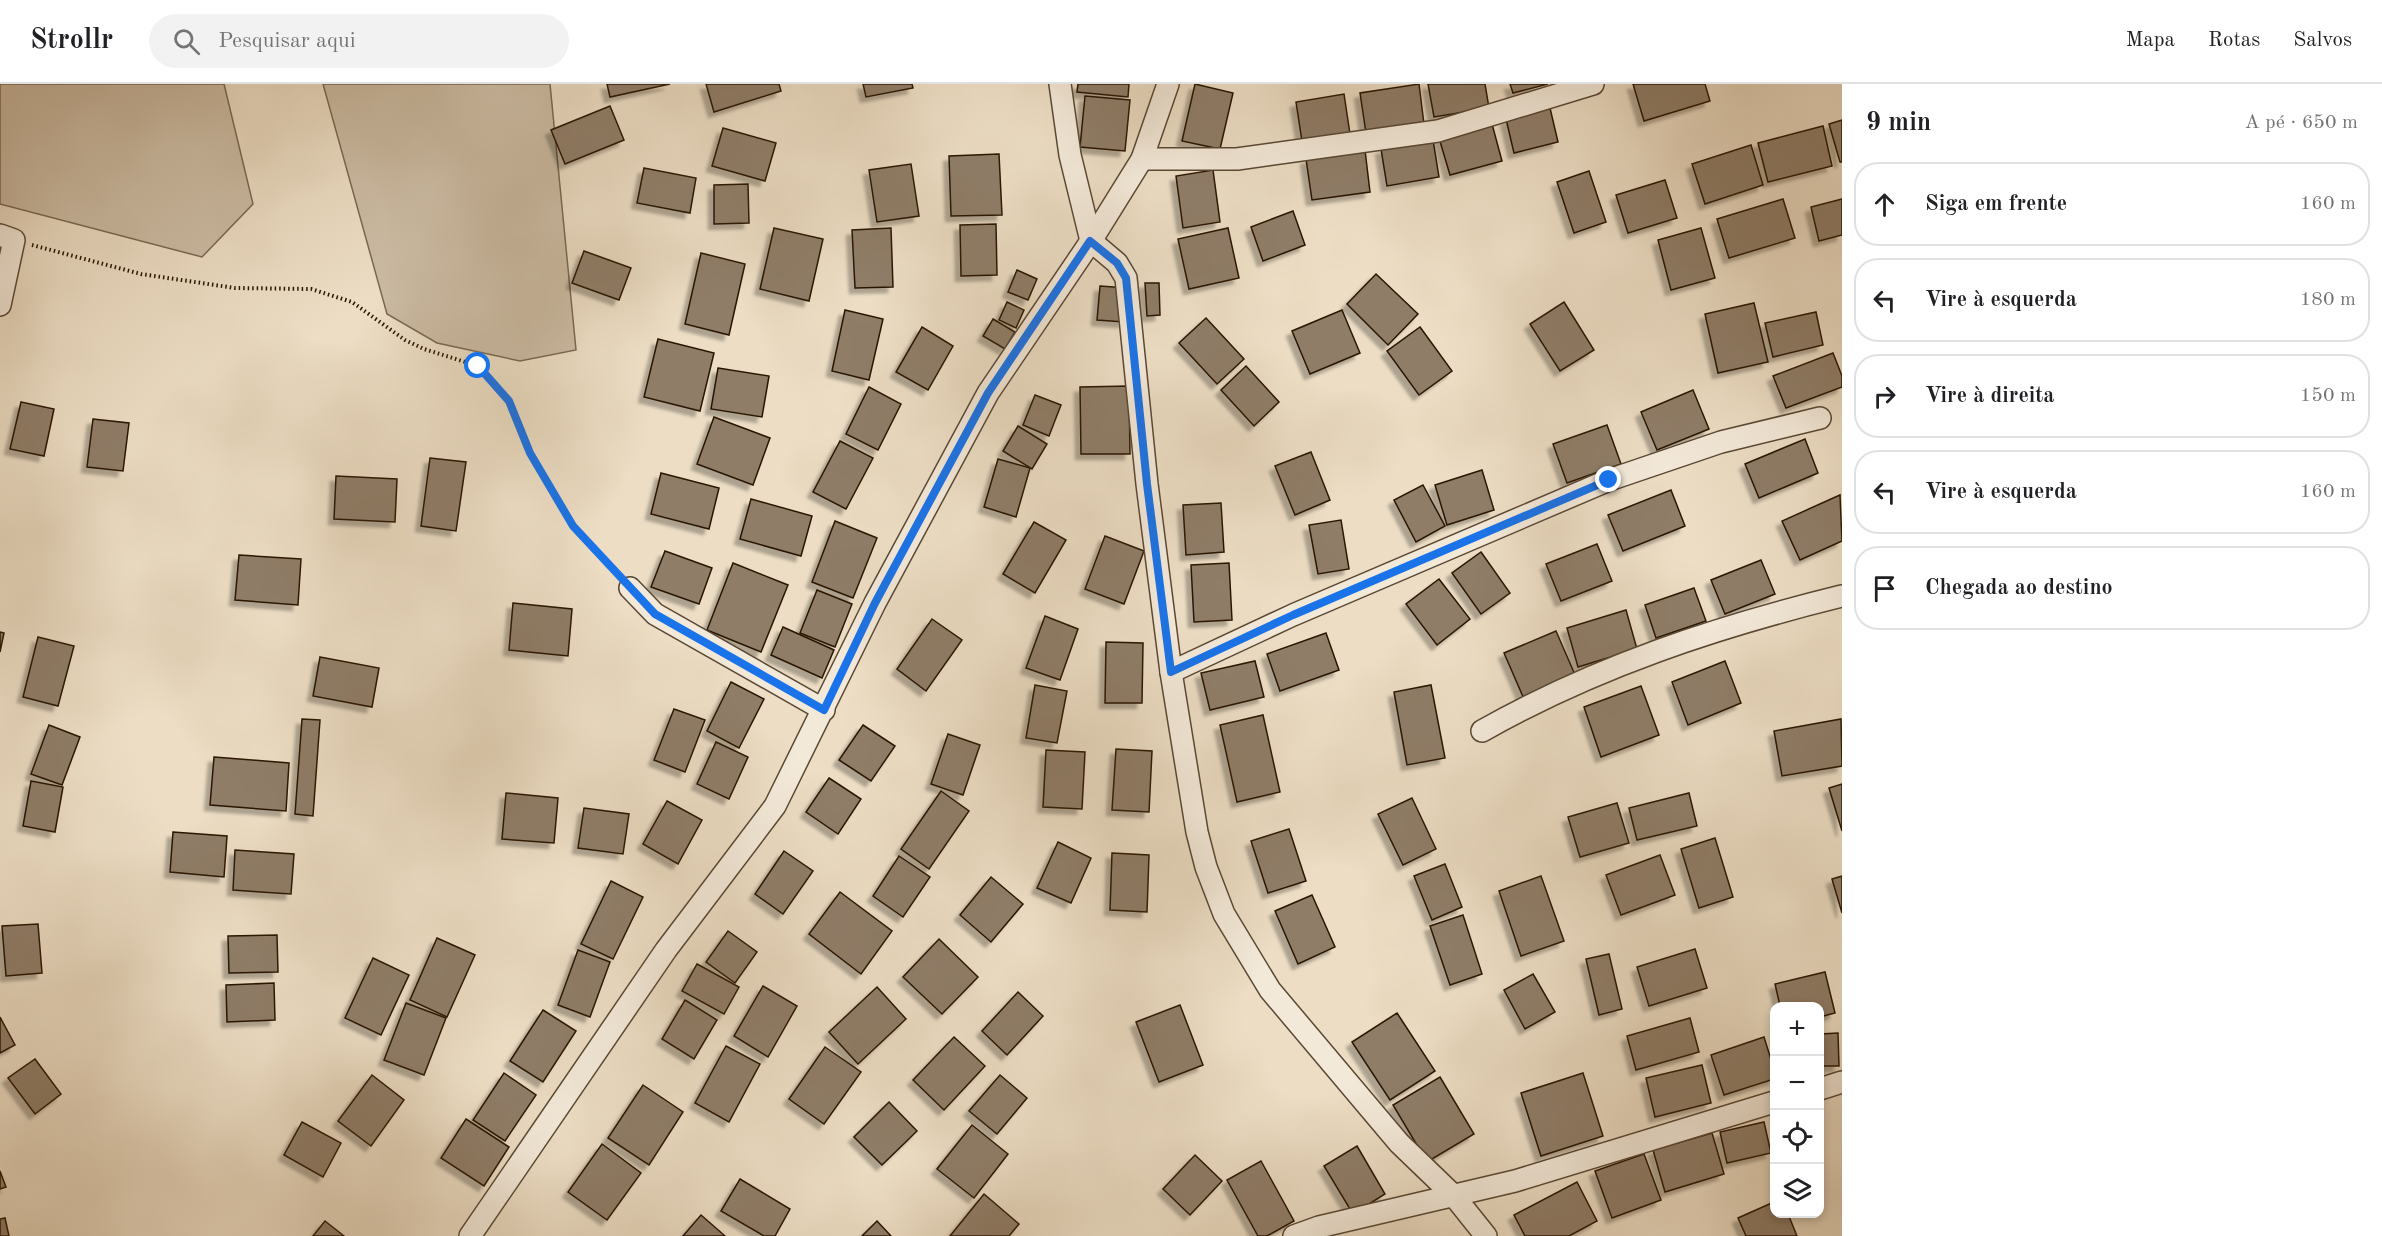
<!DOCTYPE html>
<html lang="pt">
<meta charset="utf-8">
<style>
:root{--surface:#fff;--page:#f2f2f2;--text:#202124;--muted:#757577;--line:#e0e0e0}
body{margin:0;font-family:"Old Standard TT",serif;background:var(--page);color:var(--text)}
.controls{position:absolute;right:18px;bottom:18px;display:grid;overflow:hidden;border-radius:12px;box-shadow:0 3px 9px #0003}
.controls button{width:54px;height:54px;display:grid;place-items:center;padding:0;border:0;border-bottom:2px solid var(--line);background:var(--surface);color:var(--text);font:30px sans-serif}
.stop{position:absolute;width:18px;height:18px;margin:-14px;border:4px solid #1a73e8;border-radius:50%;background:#fff}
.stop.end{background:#1a73e8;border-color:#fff;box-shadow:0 2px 6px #0008}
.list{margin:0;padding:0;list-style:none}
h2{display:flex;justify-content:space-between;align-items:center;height:78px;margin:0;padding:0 24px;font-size:26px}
h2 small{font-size:20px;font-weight:400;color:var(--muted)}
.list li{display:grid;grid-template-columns:39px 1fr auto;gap:18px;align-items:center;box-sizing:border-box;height:84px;margin:0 12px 12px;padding:0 12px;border:2px solid var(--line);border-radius:24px}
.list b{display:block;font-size:22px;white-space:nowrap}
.list em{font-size:20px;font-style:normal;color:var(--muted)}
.icon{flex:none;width:33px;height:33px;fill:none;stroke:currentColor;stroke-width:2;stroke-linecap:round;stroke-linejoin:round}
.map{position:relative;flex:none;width:1842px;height:1152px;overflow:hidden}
header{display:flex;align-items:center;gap:36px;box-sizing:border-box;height:84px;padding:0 30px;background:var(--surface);border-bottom:2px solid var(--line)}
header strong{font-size:28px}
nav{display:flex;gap:33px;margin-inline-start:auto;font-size:21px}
.search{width:420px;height:54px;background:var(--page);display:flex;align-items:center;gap:15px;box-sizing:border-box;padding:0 21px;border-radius:33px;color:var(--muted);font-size:22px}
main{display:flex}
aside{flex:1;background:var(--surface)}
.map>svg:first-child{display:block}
.green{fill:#cbbba3;stroke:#7a6854;stroke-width:1.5}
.building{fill:#8f7d68;stroke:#2a1604;stroke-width:1.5;filter:url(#shadow)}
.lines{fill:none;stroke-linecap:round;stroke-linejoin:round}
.street-casing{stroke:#5a4834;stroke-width:24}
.path{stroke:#2a1604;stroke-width:4;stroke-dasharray:1.5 3;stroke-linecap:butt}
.street{stroke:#f3e9d9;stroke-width:21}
.route{stroke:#1a73e8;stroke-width:8}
</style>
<header>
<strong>Strollr</strong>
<div class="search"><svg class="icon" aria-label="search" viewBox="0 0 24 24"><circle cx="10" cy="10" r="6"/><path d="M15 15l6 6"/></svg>Pesquisar aqui</div>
<nav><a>Mapa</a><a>Rotas</a><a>Salvos</a></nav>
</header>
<main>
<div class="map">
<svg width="1842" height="1152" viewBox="0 0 1842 1152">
<defs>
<filter id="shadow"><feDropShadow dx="-5.5" dy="5.5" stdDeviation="1.5" flood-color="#0004"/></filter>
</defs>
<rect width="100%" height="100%" fill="#ecddc4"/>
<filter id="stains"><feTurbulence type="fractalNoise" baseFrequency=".00333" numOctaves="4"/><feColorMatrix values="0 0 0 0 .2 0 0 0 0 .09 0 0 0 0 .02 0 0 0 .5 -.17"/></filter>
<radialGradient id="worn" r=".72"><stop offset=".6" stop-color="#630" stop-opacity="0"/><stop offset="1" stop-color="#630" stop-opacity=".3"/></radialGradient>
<g class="green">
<path d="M0,0h224l29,120 -51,53 -202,-53z"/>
<path d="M323,0h227l26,266 -56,11 -83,-18 -50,-29z"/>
</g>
<g class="building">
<path d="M607,0h63l-60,13z"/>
<path d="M706,0h73l2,7 -67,21z"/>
<path d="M863,0h49l1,4 -47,9z"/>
<path d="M1078,0h51l-1,13 -51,-5z"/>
<path d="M1195,0l38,9 -13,56 -38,-8z"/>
<path d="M1419,0l5,40 -58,9 -6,-40z"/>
<path d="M1428,0h57l4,24 -55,9z"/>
<path d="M1510,0h38l-35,9z"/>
<path d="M1633,0h72l5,17 -66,20z"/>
<path d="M1344,10l6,40 -48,7 -6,-39z"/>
<path d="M1085,12l45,4 -5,51 -45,-4z"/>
<path d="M610,22l14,34 -59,24 -14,-34z"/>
<path d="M1550,24l8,34 -44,11 -8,-34z"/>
<path d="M1842,36v42h-2l-11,-38z"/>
<path d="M1492,40l10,37 -52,14 -11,-37z"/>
<path d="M1823,42l9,40 -64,16 -10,-39z"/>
<path d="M723,44l53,15 -11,38 -53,-15z"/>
<path d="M1433,56l6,37 -52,9 -6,-37z"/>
<path d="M1751,61l12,40 -58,19 -13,-40z"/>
<path d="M1365,66l5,42 -58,8 -6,-41z"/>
<path d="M999,70l3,61 -51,1 -2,-60z"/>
<path d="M911,80l8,52 -42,6 -8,-52z"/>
<path d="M644,84l52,10 -6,35 -53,-10z"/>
<path d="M1213,86l7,52 -37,6 -7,-52z"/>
<path d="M1589,87l17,51 -32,11 -17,-51z"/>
<path d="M1665,96l12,38 -49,15 -12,-38z"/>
<path d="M748,100l1,39 -35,1v-39z"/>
<path d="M1783,115l12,39 -66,20 -12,-39z"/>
<path d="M1842,115v36l-23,6 -8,-34z"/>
<path d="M1293,127l12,34 -42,16 -12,-34z"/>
<path d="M996,140l1,51 -36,1 -1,-51z"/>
<path d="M774,144l49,11 -14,62 -49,-12z"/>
<path d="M891,144l2,59 -38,1 -3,-58z"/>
<path d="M1228,144l11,50 -50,11 -11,-50z"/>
<path d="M1701,144l14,50 -44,12 -13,-50z"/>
<path d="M584,167l47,17 -12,32 -47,-17z"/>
<path d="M701,169l44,11 -16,71 -44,-11z"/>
<path d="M1017,186l20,9 -9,21 -20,-8z"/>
<path d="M1376,190l42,40 -30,31 -41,-41z"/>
<path d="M1145,199h14l1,32 -13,1z"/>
<path d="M1100,202l27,2 -3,34 -27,-2z"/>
<path d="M1007,218l17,8 -8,18 -17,-8z"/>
<path d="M1564,218l30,48 -34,21 -30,-47z"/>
<path d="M1754,219l14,59 -50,11 -13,-59z"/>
<path d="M845,226l38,9 -14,61 -37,-9z"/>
<path d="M1342,226l18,43 -50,21 -18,-43z"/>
<path d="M1816,228l7,33 -50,12 -8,-34z"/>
<path d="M1206,234l38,41 -27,25 -38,-41z"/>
<path d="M993,235l22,13 -10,17 -22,-13z"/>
<path d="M922,243l31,19 -25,44 -32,-18z"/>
<path d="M1420,243l32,44 -33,24 -32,-44z"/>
<path d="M658,255l56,14 -14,58 -56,-14z"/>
<path d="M1833,269l9,23v11l-56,21 -13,-32z"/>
<path d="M1246,282l33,36 -25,24 -33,-36z"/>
<path d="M718,284l51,8 -7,41 -51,-8z"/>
<path d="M1129,302l1,68h-49l-1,-67z"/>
<path d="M869,303l32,17 -23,46 -32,-16z"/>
<path d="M1693,306l16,39 -52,21 -16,-38z"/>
<path d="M1035,311l26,10 -12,31 -26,-11z"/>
<path d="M21,318l33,7 -10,47 -34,-7z"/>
<path d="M714,333l56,21 -17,47 -56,-21z"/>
<path d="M93,335l36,4 -6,48 -36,-4z"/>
<path d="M1607,341l14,39 -54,19 -14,-39z"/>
<path d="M1018,342l29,18 -15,25 -29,-18z"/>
<path d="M1805,355l13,34 -59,25 -14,-34z"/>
<path d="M840,357l33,17 -27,51 -33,-17z"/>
<path d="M1311,368l19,48 -35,15 -20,-49z"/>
<path d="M430,374l36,4 -10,69 -35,-5z"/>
<path d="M998,375l32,9 -14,49 -32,-10z"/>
<path d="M1482,386l12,40 -47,15 -12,-40z"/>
<path d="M661,389l58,15 -10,41 -58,-15z"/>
<path d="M336,392l61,3 -2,43 -61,-3z"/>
<path d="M1423,401l22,41 -29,16 -22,-42z"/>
<path d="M1671,406l14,36 -62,25 -15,-36z"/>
<path d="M1840,411l2,46 -42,19 -18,-39z"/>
<path d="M751,415l61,17 -11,40 -61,-17z"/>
<path d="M1221,419l3,49 -38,3 -3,-50z"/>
<path d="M1341,436l8,49 -31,5 -9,-49z"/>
<path d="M835,437l42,17 -24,60 -41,-16z"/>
<path d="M1034,438l32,18 -31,53 -32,-19z"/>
<path d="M1105,452l39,15 -20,53 -39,-15z"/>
<path d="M1597,460l15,37 -51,20 -15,-37z"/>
<path d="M665,467l47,17 -13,36 -48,-17z"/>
<path d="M1481,468l29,41 -29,21 -29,-41z"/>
<path d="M239,471l62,4 -3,46 -63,-5z"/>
<path d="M1761,476l14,34 -50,20 -14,-34z"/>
<path d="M733,479l55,22 -27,67 -54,-22z"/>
<path d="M1229,479l3,57 -38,2 -3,-57z"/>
<path d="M1439,495l31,40 -33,26 -31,-41z"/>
<path d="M1694,504l12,33 -50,17 -11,-33z"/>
<path d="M817,506l35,14 -17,43 -35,-14z"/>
<path d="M513,519l59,6 -4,47 -59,-6z"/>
<path d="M1626,526l11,39 -59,18 -11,-39z"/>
<path d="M1045,532l33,13 -18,51 -34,-12z"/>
<path d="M932,535l30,21 -36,51 -29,-22z"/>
<path d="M783,543l51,23 -12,28 -51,-23z"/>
<path d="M1556,547l20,46 -52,22 -20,-46z"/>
<path d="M0,548l4,1 -4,19z"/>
<path d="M1326,549l13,37 -59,21 -13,-37z"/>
<path d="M38,553l36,9 -16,60 -35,-9z"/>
<path d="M1106,558l37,1 -1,60h-37z"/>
<path d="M320,573l59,11 -7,39 -59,-11z"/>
<path d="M1255,577l9,36 -54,13 -9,-37z"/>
<path d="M1725,577l16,42 -53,22 -16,-43z"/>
<path d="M731,598l33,17 -25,49 -32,-17z"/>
<path d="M1035,601l32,6 -10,52 -31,-5z"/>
<path d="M1431,601l14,73 -38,7 -13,-73z"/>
<path d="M1641,602l18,49 -58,22 -17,-50z"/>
<path d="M674,625l31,11 -20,52 -31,-12z"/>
<path d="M1263,631l17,77 -43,10 -17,-77z"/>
<path d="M302,635l18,1 -7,96 -18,-2z"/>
<path d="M1841,635l1,47 -60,10 -8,-45z"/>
<path d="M49,641l31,12 -18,48 -31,-11z"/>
<path d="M863,641l32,21 -24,35 -32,-21z"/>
<path d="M948,650l32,11 -17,50 -32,-11z"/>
<path d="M716,658l32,15 -19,42 -32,-15z"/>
<path d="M1116,665l36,2 -3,61 -37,-2z"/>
<path d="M1046,666l39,2 -3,57 -39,-2z"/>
<path d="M214,673l75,6 -3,48 -76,-6z"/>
<path d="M829,694l32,21 -23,35 -32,-22z"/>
<path d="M31,697l32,6 -8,45 -32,-6z"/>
<path d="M1842,700v47l-13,-43z"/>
<path d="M941,707l28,20 -40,58 -28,-20z"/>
<path d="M506,709l52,5 -4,45 -52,-4z"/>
<path d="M1689,709l8,33 -60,14 -8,-32z"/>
<path d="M1412,714l24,51 -33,16 -25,-51z"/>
<path d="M667,717l35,19 -24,44 -35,-20z"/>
<path d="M1617,719l12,40 -49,14 -12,-40z"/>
<path d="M584,724l45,6 -6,40 -45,-6z"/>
<path d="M1289,745l17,52 -38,12 -17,-52z"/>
<path d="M173,748l54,4 -3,41 -54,-5z"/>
<path d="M1715,754l18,59 -34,11 -18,-59z"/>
<path d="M1058,758l33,16 -20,45 -34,-15z"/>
<path d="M235,766l59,4 -3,40 -58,-4z"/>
<path d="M784,767l29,20 -30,43 -28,-20z"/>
<path d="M1112,769l37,2 -2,57 -37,-2z"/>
<path d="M1660,771l15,40 -54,20 -15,-40z"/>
<path d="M899,772l31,21 -27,40 -30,-21z"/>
<path d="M1445,780l17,43 -30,13 -18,-44z"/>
<path d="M1541,792l23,65 -43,15 -22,-65z"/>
<path d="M1842,792v37l-10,-34z"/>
<path d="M991,793l32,27 -32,38 -31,-27z"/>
<path d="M611,797l32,16 -30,62 -32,-15z"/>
<path d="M840,808l52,39 -31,43 -52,-40z"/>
<path d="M1312,811l23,52 -37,17 -23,-53z"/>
<path d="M1463,831l19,59 -32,11 -20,-59z"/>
<path d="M38,840l4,49 -36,3 -4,-50z"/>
<path d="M728,847l29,21 -22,31 -29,-21z"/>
<path d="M277,851l1,37 -49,1 -1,-37z"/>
<path d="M437,854l38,17 -28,62 -37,-17z"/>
<path d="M939,855l39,38 -36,37 -39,-37z"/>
<path d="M1695,865l12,39 -58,18 -12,-39z"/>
<path d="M578,866l32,12 -20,55 -32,-12z"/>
<path d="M1609,870l13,55 -23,6 -13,-56z"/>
<path d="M373,874l36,17 -28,60 -36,-17z"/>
<path d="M697,880l42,23 -15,27 -42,-23z"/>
<path d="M1825,888l10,41 -15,4v-11h-40l-5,-22z"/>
<path d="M1533,890l22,38 -30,17 -21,-39z"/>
<path d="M274,899l1,37 -48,2 -1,-37z"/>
<path d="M763,902l34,20 -29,51 -34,-21z"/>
<path d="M877,903l29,32 -48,45 -29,-32z"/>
<path d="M1018,908l25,24 -36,39 -25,-24z"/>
<path d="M685,916l32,20 -23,39 -32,-20z"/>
<path d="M406,919l40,15 -22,57 -40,-15z"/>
<path d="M1180,921l23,60 -44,17 -23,-60z"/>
<path d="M543,926l33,21 -33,51 -33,-21z"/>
<path d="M1397,929l38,58 -45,29 -38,-58z"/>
<path d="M0,933l15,28 -15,8z"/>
<path d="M1690,934l9,34 -63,18 -9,-34z"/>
<path d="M1838,949l1,33h-19v-32z"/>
<path d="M954,953l31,29 -41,44 -31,-30z"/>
<path d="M1764,953l10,32v10l-50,16 -13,-40z"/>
<path d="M726,962l34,18 -31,58 -34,-19z"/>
<path d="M825,963l36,25 -37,52 -35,-25z"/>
<path d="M35,975l26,35 -26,20 -27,-36z"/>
<path d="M1702,981l9,38 -56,14 -9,-39z"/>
<path d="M504,989l32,22 -31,46 -32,-21z"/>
<path d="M1583,989l20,63 -62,20 -20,-63z"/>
<path d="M372,991l32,25 -33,46 -33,-25z"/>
<path d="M1000,991l27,23 -30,36 -28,-23z"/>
<path d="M1440,993l34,57 -47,28 -34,-57z"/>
<path d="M643,1001l40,27 -34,53 -41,-27z"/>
<path d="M889,1018l28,29 -35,34 -28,-28z"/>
<path d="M466,1035l43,28 -25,39 -43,-28z"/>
<path d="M302,1038l39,21 -18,34 -39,-22z"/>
<path d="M1764,1038l7,31 -44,10 -7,-31z"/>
<path d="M972,1041l36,29 -34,44 -37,-29z"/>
<path d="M1712,1049l12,41 -59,18 -12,-42z"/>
<path d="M602,1060l39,29 -34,47 -39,-28z"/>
<path d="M1357,1062l28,48 -32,20 -29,-48z"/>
<path d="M1644,1070l17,46 -49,18 -17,-47z"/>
<path d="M1195,1071l27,26 -32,34 -27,-26z"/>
<path d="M1261,1077l33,60 -27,15h-9l-31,-56z"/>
<path d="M0,1087l6,16 -6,2z"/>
<path d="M740,1095l50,30 -15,27h-11l-43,-25z"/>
<path d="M1577,1098l20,39 -28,15h-44l-11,-21z"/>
<path d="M984,1110l35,30 -10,12h-59z"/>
<path d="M1774,1118v12h14l9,22h-51l-8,-18z"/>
<path d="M701,1131l24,21h-42z"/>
<path d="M5,1134l4,18h-9v-17z"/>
<path d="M325,1137l19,15h-31z"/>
<path d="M877,1137l14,15h-29z"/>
</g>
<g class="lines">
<g class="street-casing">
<g id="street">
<path d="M1060,0l10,71 21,86 26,22 9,15 21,206 24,188 26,160 9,35 18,47 46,76 129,153 55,53 32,40"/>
<path d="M1142,75h95l201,-28 155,-47"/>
<path d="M0,151l14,5 -14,65"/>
<path d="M630,504l25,26 169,96"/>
<path d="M1171,588l122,-57 316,-135 112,-38 99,-24"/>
<path d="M1482,647c113,-64 234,-104 360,-135"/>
<path d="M1820,1005l22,-7"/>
<path d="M470,1152l196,-286 109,-144 100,-203 113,-210 103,-152 51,-82 26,-75"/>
<path d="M1294,1152l25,-9 196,-46 259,-79"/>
</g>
</g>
<path class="path" d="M32,161l109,29 94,14 76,1 41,13 53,38 19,9 54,17 31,35 21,52 43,73 45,49"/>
<use href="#street" class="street"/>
</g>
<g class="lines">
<path class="route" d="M478,282l31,35 21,52 43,73 82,88 169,96 51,-107 113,-210 102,-152 27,22 9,15 21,206 24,188 122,-57 316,-135"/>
</g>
<rect width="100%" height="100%" filter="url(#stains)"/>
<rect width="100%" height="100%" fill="url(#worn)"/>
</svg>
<div class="controls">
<button>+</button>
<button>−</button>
<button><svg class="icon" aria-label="locate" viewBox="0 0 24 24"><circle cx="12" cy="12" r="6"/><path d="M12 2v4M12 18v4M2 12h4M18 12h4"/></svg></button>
<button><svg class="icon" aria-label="layers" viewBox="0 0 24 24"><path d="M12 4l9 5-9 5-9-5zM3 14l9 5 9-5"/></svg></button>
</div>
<div class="stop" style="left:478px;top:282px"></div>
<div class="stop end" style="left:1609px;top:396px"></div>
</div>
<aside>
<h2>9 min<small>A pé · 650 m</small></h2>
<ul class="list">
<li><svg class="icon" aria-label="ahead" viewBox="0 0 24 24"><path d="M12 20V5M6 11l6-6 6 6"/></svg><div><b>Siga em frente</b></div><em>160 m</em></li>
<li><svg class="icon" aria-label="left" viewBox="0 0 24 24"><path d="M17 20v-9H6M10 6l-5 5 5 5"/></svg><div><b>Vire à esquerda</b></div><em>180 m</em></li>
<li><svg class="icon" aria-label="right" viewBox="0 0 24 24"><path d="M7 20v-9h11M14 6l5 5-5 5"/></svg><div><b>Vire à direita</b></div><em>150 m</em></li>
<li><svg class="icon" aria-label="left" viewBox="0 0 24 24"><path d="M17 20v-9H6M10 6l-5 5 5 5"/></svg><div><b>Vire à esquerda</b></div><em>160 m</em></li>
<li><svg class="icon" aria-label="arrive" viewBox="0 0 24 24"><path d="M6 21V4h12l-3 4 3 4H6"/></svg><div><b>Chegada ao destino</b></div></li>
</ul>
</aside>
</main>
